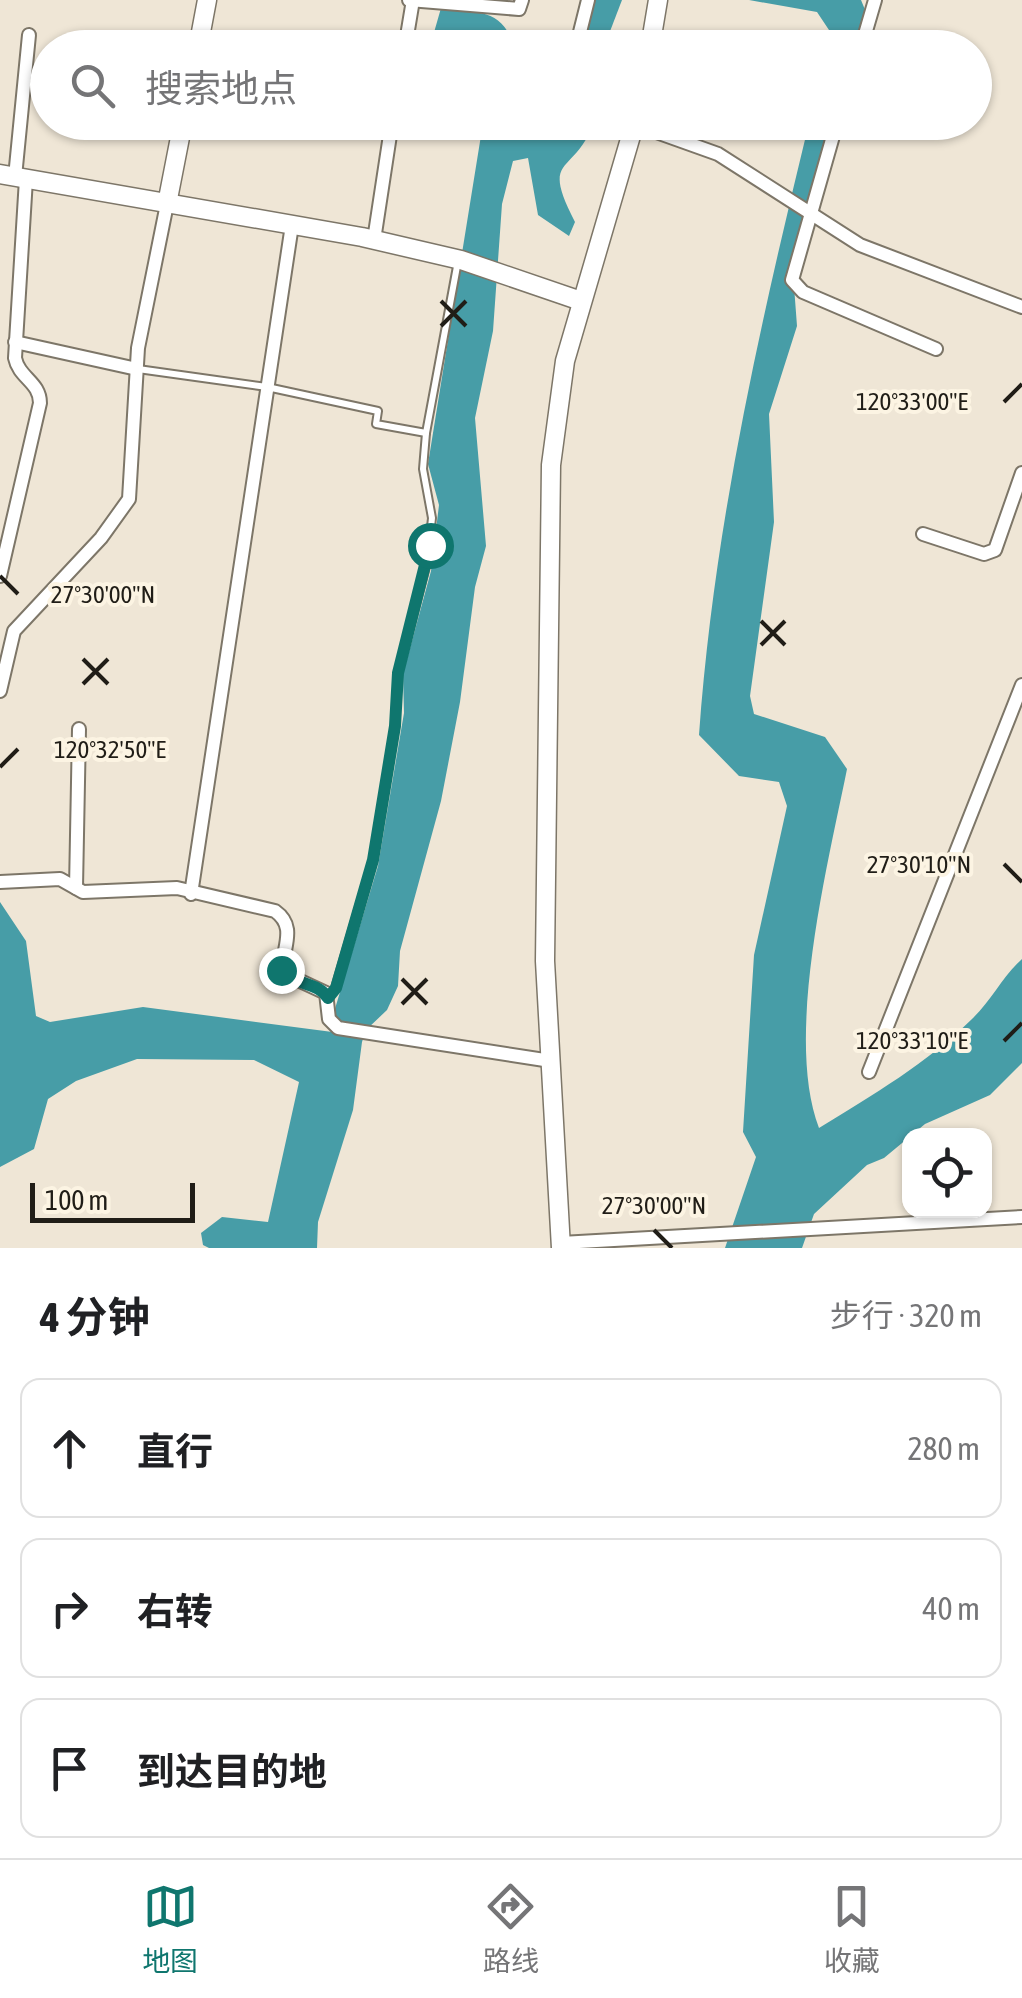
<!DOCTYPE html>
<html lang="zh">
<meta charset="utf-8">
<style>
:root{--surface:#fff;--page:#f6f6f6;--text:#202124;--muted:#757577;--line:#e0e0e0;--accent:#0f766e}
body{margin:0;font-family:"Asap Condensed","Noto Sans SC",sans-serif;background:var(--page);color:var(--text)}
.controls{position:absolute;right:30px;bottom:30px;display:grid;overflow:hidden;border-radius:20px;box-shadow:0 2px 8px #0004}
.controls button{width:90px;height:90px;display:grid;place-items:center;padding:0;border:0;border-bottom:2px solid var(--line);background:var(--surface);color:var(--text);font:50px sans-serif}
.scale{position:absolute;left:30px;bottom:25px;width:165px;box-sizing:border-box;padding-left:10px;border:5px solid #201d17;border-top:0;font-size:28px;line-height:35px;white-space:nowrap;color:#201d17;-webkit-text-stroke:8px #fcf4e3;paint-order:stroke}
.stop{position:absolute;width:30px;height:30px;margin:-22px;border:8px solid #0f766e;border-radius:50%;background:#fff}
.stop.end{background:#0f766e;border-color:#fff;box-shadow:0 2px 10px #0008}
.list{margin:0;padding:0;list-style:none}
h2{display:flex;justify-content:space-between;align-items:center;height:130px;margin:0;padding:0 40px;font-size:42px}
h2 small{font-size:32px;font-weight:400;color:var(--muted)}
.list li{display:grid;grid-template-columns:65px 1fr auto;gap:30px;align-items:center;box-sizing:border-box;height:140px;margin:0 20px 20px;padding:0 20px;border:2px solid var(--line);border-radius:20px}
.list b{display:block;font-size:38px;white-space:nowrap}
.list em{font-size:32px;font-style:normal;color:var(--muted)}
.icon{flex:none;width:55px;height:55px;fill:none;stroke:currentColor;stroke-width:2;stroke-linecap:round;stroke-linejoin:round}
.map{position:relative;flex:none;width:1022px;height:1248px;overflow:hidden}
.search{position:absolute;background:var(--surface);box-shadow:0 2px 8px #0004;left:30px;right:30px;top:30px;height:110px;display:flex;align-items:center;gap:25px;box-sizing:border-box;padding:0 35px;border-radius:55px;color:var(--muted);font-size:38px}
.sheet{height:610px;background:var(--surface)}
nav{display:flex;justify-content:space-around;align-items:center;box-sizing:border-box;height:140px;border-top:2px solid var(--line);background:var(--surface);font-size:28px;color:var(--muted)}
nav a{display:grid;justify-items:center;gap:5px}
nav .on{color:var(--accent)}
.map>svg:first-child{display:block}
.water{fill:#479da7}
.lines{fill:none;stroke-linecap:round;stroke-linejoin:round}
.service-casing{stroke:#7d7668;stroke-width:10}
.minor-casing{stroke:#7d7668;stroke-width:16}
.tertiary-casing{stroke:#7d7668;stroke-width:21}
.secondary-casing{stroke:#7d7668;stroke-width:21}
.service{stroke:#fff;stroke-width:6}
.minor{stroke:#fff;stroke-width:12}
.tertiary{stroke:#fff;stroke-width:18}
.secondary{stroke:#fff;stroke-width:18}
.route{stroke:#0f766e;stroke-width:12}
.ticks{fill:none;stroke:#201d17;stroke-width:4}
.ticks-label{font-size:25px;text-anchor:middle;fill:#201d17;stroke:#fcf4e3;stroke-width:8;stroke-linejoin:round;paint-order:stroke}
</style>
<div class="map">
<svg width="1022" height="1248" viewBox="0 0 1022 1248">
<rect width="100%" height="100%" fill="#efe6d6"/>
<g class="water">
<path d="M593,0h29l-18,47 -25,1z"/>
<path d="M749,0h112l7,17 -9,30h-32l4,-14 -14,-21z"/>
<path d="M441,8c34,5 62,-1 73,39h-39l-42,-11z"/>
<path d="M483,123h111c-21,54 -54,31 -19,99l-6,14 -31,-21 -10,-57 -15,3 -11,43 -9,127 -18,87 11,128 -11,41 -15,115 -19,99 -41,150 -2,35 -11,24 -21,20 -4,12 -9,68 -35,112 -1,26h-108l-6,-3 -2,-12 21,-16 46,5 31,-140 -45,-22 -117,-1 -61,22 -28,18 -14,50 -34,18v-265l26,39 10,75 14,6 93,-15 197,26 -6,-21 44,-146 26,-153 -1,-39 28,-103 8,-66 -11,-41z"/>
<path d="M809,123h28l-44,150 4,53 -28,88 5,108 -24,174 4,18 71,23 22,32c-19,95 -63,268 -28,359 55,-34 107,-64 153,-109 20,-19 30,-42 50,-60v104l-32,32 -65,29 -41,34 -17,7 -53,49 -12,34h-77l31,-91 -13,-25 11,-177 33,-149 -8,-24 -40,-6 -40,-41c15,-209 61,-410 110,-612z"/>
</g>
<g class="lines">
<g class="service-casing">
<g id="service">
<path d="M138,369l129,18 111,24 -2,13 50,9"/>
<path d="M328,999l7,-11 38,-128 22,-134 3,-53 29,-110 5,-45 -9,-49 3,-36 32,-172"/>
</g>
</g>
<g class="minor-casing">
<g id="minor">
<path d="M409,0l110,9 3,-9"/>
<path d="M405,48l8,-48"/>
<path d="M576,48l12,-48"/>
<path d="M861,48l14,-48"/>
<path d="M837,122l-45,158 11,12 133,57"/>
<path d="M634,124l84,30 142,91 162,62"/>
<path d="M15,177l14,-142"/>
<path d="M374,240l18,-118"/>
<path d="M15,342l122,27"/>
<path d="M923,534l61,20 11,-4 27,-77"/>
<path d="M0,576l40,-173c0,-21 -21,-25 -25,-45l11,-179"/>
<path d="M0,691l14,-60 87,-93 28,-39 9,-151 29,-144"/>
<path d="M0,882l60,-3 23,13 94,-4 98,23c24,17 5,40 8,62l43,20 3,26 9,9 213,33"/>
<path d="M76,888l3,-159"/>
<path d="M191,894l101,-669"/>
<path d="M869,1072l153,-387"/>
<path d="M561,1243l461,-26"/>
</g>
</g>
<g class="tertiary-casing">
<g id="tertiary">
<path d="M198,48l9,-48"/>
<path d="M0,174l362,63 99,23 120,41"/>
<path d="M167,204l16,-82"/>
</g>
</g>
<g class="secondary-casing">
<g id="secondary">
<path d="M650,48l8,-48"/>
<path d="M561,1248l-16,-287 6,-496 14,-104 70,-239"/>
</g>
</g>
<use href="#service" class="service"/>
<use href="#minor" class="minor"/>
<use href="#tertiary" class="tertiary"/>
<use href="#secondary" class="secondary"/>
</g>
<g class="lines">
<path class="route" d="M281,970c12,15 38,12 47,28l8,-10 37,-128 22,-134 3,-53 32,-128"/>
</g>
<path class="ticks" d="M441,301l25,25M441,326l25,-25M1004,402l18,-18M0,576l18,18M761,621l24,24M761,645l24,-24M83,659l25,25M83,684l25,-25M0,767l18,-18M1004,864l18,18M402,979l25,25M402,1004l25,-25M1004,1041l18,-18M654,1230l18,18"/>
<g class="ticks-label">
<text x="912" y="410">120°33'00"E</text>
<text x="103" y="603">27°30'00"N</text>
<text x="110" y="758">120°32'50"E</text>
<text x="919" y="873">27°30'10"N</text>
<text x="912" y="1049">120°33'10"E</text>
<text x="654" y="1214">27°30'00"N</text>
</g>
</svg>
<div class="controls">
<button><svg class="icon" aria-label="locate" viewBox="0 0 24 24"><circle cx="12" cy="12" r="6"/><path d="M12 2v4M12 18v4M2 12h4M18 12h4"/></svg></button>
</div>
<div class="scale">100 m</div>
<div class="stop" style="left:430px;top:545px"></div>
<div class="stop end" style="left:281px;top:970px"></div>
<div class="search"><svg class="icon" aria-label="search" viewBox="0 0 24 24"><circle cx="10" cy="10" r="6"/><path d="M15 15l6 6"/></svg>搜索地点</div>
</div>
<section class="sheet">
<h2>4 分钟<small>步行 · 320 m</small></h2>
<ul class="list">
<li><svg class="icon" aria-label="ahead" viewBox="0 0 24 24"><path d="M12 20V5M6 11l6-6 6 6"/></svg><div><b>直行</b></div><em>280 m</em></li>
<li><svg class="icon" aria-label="right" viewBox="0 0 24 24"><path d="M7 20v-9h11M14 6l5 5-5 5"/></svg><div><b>右转</b></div><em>40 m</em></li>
<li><svg class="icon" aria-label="arrive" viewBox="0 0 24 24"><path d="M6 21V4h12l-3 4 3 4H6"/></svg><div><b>到达目的地</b></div></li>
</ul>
</section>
<nav>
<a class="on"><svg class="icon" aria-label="map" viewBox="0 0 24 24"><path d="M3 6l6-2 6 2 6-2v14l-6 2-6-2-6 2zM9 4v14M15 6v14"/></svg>地图</a>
<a><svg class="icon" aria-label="directions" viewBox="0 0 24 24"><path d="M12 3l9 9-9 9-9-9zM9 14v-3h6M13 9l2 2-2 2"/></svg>路线</a>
<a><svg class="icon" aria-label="saved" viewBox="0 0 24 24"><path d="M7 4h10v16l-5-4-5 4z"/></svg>收藏</a>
</nav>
